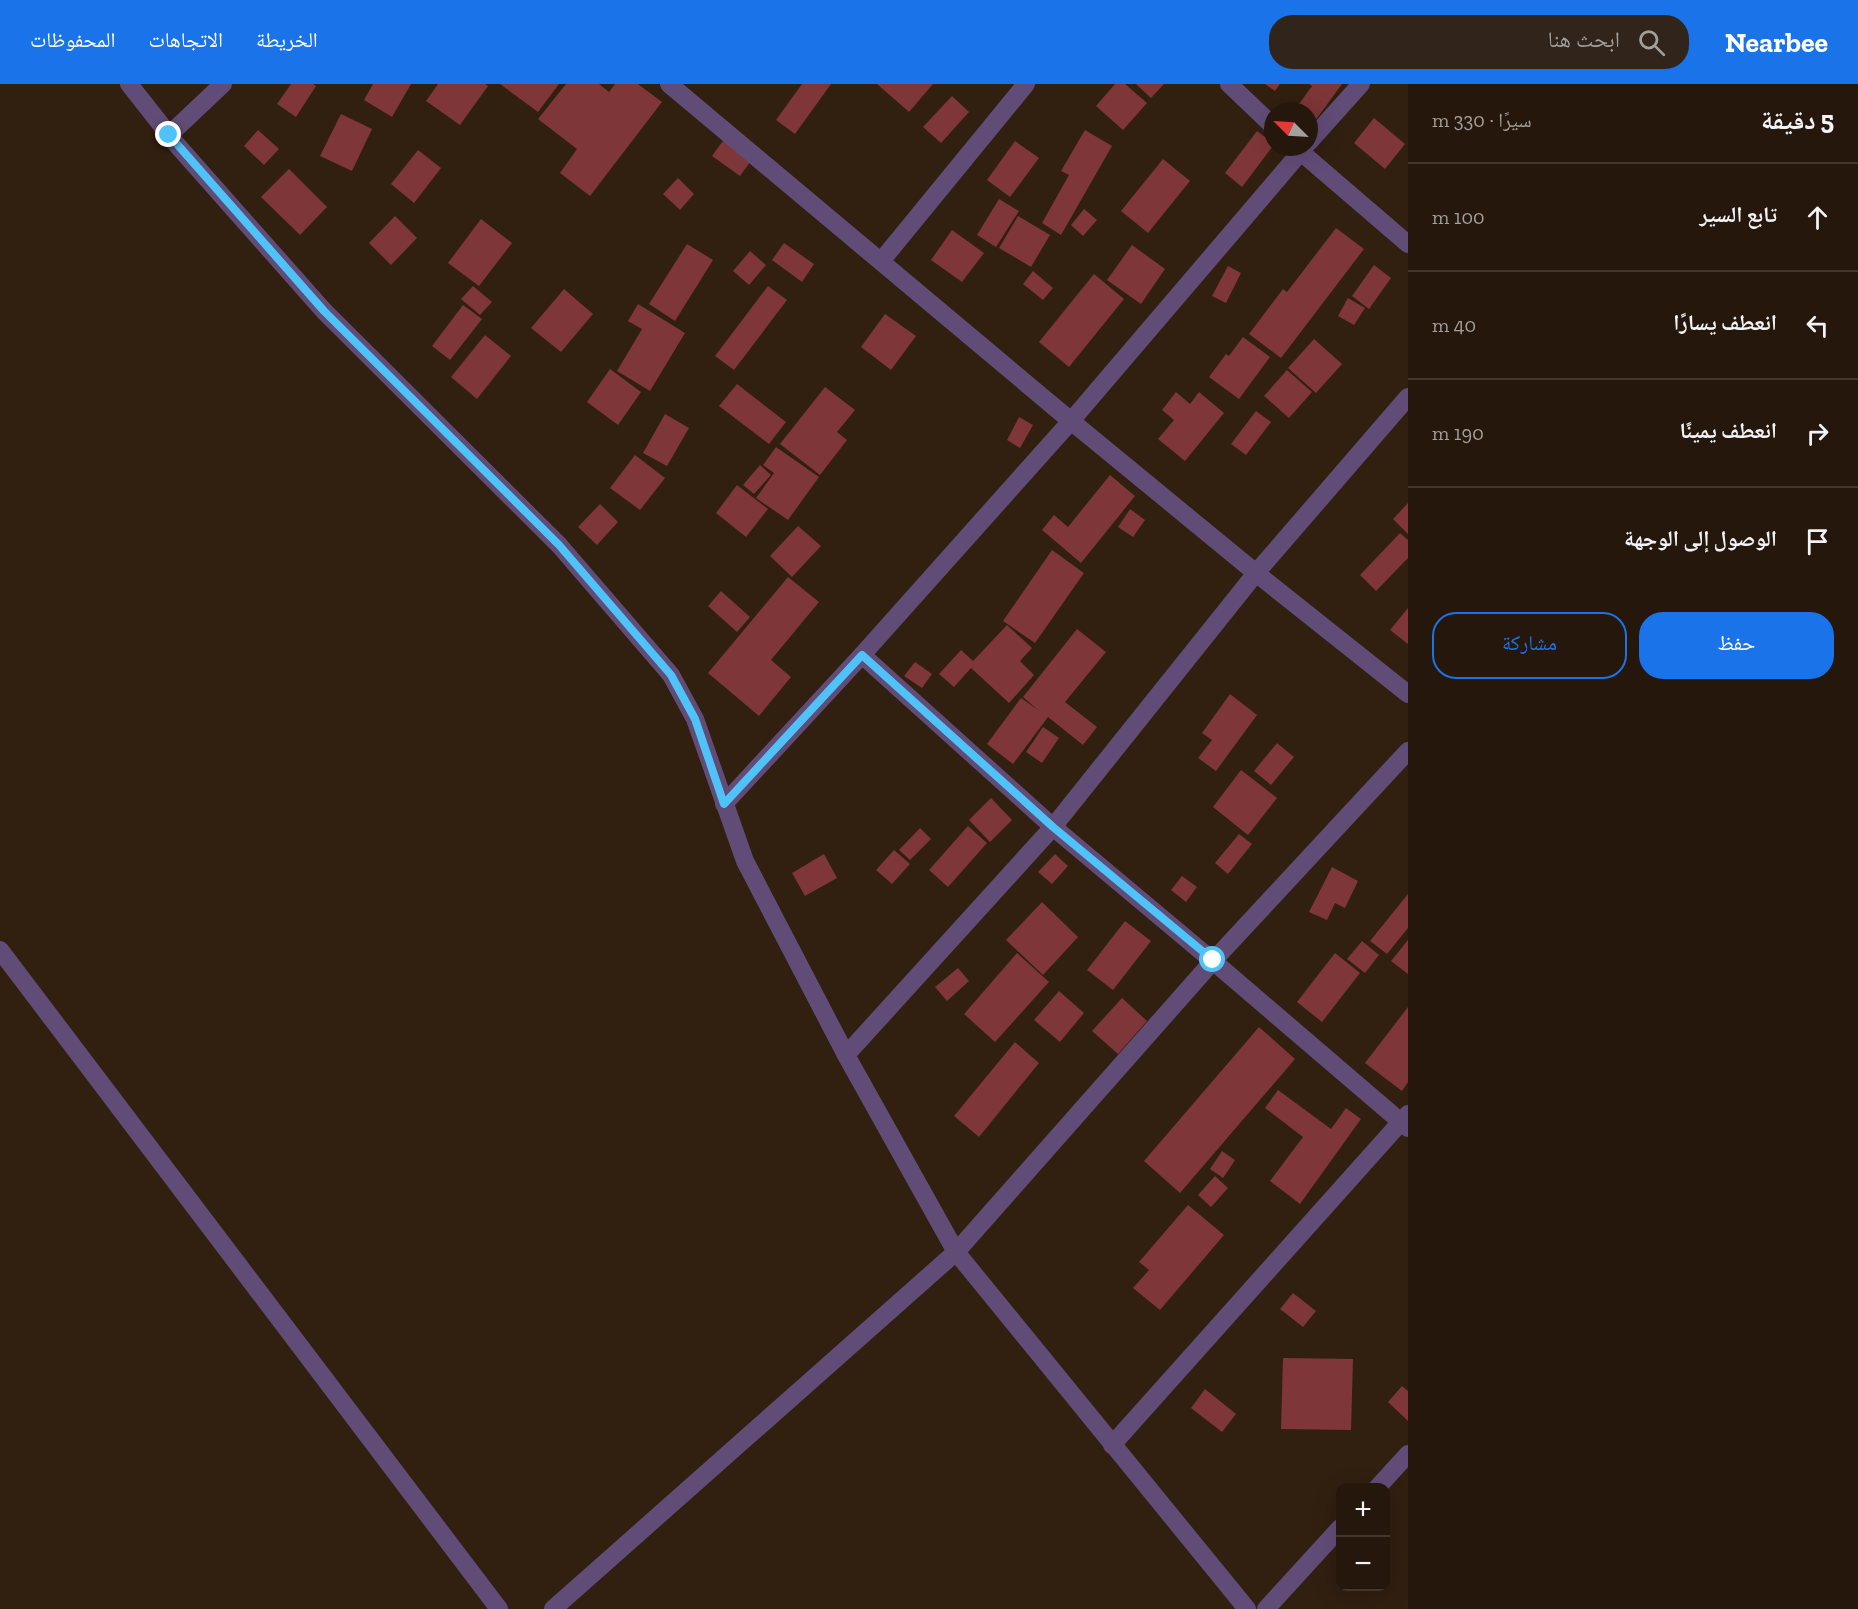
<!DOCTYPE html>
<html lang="ar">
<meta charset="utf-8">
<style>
:root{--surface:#25170c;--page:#31241a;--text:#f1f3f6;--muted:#a39f9d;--line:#42362d;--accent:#1a73e8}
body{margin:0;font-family:"Zilla Slab","Noto Naskh Arabic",serif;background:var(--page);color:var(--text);direction:rtl}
.controls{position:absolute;right:18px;bottom:18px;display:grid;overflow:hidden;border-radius:12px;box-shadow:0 6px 24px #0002}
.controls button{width:54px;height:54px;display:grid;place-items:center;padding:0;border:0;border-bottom:2px solid var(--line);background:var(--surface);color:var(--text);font:30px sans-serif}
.compass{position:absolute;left:1264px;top:18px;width:54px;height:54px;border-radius:50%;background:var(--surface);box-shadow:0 6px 24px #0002;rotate:294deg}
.stop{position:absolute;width:18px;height:18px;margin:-14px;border:4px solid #4fc3f7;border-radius:50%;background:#fff}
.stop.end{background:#4fc3f7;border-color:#fff;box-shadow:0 2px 6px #0008}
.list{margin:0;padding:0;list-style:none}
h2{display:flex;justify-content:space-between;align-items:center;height:78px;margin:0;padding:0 24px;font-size:26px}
h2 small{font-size:20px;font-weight:400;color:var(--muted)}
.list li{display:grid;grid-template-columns:39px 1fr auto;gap:18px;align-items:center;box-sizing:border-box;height:108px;padding:0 24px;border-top:2px solid var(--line)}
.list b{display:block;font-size:22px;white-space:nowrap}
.list em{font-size:20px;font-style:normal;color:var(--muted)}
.actions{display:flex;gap:12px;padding:18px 24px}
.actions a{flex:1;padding:14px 0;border:2px solid var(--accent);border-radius:24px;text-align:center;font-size:21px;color:var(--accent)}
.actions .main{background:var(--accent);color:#fff}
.icon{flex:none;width:33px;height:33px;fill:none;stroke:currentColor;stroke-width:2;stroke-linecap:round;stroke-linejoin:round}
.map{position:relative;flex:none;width:1408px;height:1525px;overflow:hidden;direction:ltr}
header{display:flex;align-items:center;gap:36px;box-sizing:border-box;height:84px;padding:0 30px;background:var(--accent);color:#fff}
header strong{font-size:28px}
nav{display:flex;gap:33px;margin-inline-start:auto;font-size:21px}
.search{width:420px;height:54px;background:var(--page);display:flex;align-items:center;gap:15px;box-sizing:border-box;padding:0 21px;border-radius:24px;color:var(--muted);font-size:22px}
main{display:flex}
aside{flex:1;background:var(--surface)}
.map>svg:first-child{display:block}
.building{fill:#7e3638}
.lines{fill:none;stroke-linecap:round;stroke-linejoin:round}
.street{stroke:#614c77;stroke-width:18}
.route{stroke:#4fc3f7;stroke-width:8}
</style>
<header>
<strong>Nearbee</strong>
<div class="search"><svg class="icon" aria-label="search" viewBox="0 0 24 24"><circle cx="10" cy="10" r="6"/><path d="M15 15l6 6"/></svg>ابحث هنا</div>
<nav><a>الخريطة</a><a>الاتجاهات</a><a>المحفوظات</a></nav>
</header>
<main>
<aside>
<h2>5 دقيقة<small>سيرًا · 330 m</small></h2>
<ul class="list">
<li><svg class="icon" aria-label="ahead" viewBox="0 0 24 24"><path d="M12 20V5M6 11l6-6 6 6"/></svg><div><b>تابع السير</b></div><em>100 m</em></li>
<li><svg class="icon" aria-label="left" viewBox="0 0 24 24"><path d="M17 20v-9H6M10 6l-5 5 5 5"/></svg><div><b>انعطف يسارًا</b></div><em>40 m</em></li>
<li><svg class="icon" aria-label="right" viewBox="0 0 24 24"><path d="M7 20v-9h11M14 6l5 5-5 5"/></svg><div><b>انعطف يمينًا</b></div><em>190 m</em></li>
<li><svg class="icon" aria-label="arrive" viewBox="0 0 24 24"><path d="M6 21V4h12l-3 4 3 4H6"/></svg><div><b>الوصول إلى الوجهة</b></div></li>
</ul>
<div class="actions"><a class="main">حفظ</a><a>مشاركة</a></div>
</aside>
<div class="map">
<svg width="1408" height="1525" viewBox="0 0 1408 1525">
<rect width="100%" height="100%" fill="#311f10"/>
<g class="building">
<path d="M291,0h22l3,2 -20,31 -19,-13z"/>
<path d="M373,0h38l-19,33 -28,-17z"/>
<path d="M438,0h47l3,2 -28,39 -34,-24z"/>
<path d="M500,0h59l-21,28z"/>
<path d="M566,0h33l10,8 6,-8h23l24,18 -72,94 -30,-23 17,-24 -39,-30z"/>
<path d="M802,0h29l-36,50 -19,-14z"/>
<path d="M877,0h56l-24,28z"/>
<path d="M1115,0h10l22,19 -24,27 -27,-24z"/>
<path d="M1136,0h28l-13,14z"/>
<path d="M1265,0h15l-5,7z"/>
<path d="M1309,0h33l-30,41 -3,-2v-12h-15l18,-25z"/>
<path d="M952,12l17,16 -28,31 -18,-16z"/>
<path d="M341,30l31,15 -20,42 -32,-15z"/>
<path d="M1374,34l31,26 -20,25 -31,-26z"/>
<path d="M258,46l21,19 -15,16 -20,-19z"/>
<path d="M1085,46l27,16 -51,89 -19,-12 27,-48 -8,-4z"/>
<path d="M1257,47l16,12v3l-31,41 -17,-14z"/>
<path d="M725,54l28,20 -13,18 -28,-20z"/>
<path d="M1015,57l24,17 -29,39 -23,-17z"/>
<path d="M418,66l23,18 -27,35 -23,-19z"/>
<path d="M1163,75l27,22 -42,52 -27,-22z"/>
<path d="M289,85l38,38 -27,28 -39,-38z"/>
<path d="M678,94l16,16 -14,16 -17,-16z"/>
<path d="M999,115l20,12 -23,36 -19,-12z"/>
<path d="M1084,125l13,11 -14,16 -12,-11z"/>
<path d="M395,132l22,22 -26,27 -22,-22z"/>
<path d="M1018,132l32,19 -19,32 -32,-19z"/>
<path d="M481,135l31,24 -33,43 -31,-23z"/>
<path d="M1336,144l28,21 -83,109 -32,-24 34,-45 4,3z"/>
<path d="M952,146l32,23 -22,29 -31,-22z"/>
<path d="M784,159l30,21 -12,18 -30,-22z"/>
<path d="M687,160l26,16 -38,61 -26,-17z"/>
<path d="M1132,161l33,24 -24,35 -34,-24z"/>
<path d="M750,167l16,14 -17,20 -16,-14z"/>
<path d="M1374,181l17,13 -22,31 -17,-13z"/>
<path d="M1228,182l13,7 -15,30 -14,-7z"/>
<path d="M1033,187l20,17 -10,12 -20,-16z"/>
<path d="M1094,190l30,25 -55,68 -30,-25z"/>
<path d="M473,202l19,16 -12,13 -19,-16z"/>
<path d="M768,202l19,14 -53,70 -19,-14z"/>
<path d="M564,205l29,25 -32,38 -30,-24z"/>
<path d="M1348,214l17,10 -11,17 -16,-9z"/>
<path d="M638,220l47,29 -35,58 -33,-20 25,-42 -14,-8z"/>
<path d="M463,221l19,14 -32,41 -18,-14z"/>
<path d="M885,230l31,22 -25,34 -30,-23z"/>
<path d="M485,251l26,21 -34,43 -26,-22z"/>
<path d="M1243,253l27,20 -31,42 -30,-22 17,-23 3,2z"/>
<path d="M1314,255l28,25 -26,29 -28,-25z"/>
<path d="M610,285l31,23 -23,33 -31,-23z"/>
<path d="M1287,286l25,22 -23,26 -25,-22z"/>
<path d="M737,300l49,38 -17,22 -50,-38z"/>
<path d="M825,303l30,23 -18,22 10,8 -27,35 -40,-31z"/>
<path d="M1176,308l14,12 9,-12 25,21 -39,48 -27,-22 16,-19 -12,-10z"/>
<path d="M1256,327l15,11 -25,33 -15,-11z"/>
<path d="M665,330l24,14 -22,38 -24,-13z"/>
<path d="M1019,333l14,8 -13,23 -13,-8z"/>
<path d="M776,363l43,30 -31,43 -32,-22 18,-25 -11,-8z"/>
<path d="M635,371l30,23 -25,32 -30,-22z"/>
<path d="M760,381l11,10 -17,19 -11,-9z"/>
<path d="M1110,391l25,21 -54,67 -39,-33 12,-15 14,12z"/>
<path d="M737,401l31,24 -22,28 -30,-24z"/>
<path d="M1408,419v31l-15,-15z"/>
<path d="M600,420l18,18 -21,23 -19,-18z"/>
<path d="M1130,425l15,11 -12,17 -15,-10z"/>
<path d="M798,442l23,20 -29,31 -22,-21z"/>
<path d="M1400,449l8,7v18l-32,33 -16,-16z"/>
<path d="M1052,466l32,23 -49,70 -32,-22z"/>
<path d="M788,493l31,25 -48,58 20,17 -32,39 -51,-43z"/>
<path d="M721,507l29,26 -13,15 -29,-26z"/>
<path d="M1408,524v36l-18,-14z"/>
<path d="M1007,541l25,23 -12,13 14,14 -25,28 -38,-35 -17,19 -15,-13 22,-24 12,11z"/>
<path d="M1077,545l29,23 -41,50 32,25 -14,18 -35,-28 -35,47 -26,-20 34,-46 17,12 -15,-13z"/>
<path d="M915,578l17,12 -10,14 -18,-12z"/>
<path d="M1230,610l27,21 -41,56 -18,-13 14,-18 -10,-7z"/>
<path d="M1043,643l16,11 -17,25 -16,-11z"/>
<path d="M1277,659l17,14 -23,28 -17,-14z"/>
<path d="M1241,686l36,28 -29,37 -35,-28z"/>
<path d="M991,714l21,22 -22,22 -21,-22z"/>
<path d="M968,742l19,17 -39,44 -19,-17z"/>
<path d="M920,744l11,11 -21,21 -11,-10z"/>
<path d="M1239,750l13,10 -24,30 -13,-11z"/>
<path d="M894,766l16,14 -18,20 -16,-14z"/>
<path d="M824,770l13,24 -32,18 -13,-23z"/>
<path d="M1055,770l13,12 -16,18 -14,-12z"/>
<path d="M1332,783l26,14 -13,27 -10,-5 -8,17 -18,-8z"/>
<path d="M1182,792l15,11 -11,15 -15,-12z"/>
<path d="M1408,810v34l-21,26 -17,-13z"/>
<path d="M1042,818l36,35 -35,38 -37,-35z"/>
<path d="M1125,837l26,20 -38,49 -26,-20z"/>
<path d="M1408,856v34l-17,-13z"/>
<path d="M1362,857l17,14 -14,18 -18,-14z"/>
<path d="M1017,869l32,29 -54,60 -31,-28z"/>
<path d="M1335,869l25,20 -38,49 -25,-20z"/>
<path d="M958,884l11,13 -22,20 -12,-14z"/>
<path d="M1059,907l25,22 -24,29 -26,-22z"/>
<path d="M1122,914l25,23 -29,33 -26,-23z"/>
<path d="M1408,923v75l-6,9 -37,-28z"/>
<path d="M1259,943l36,32 -115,134 -36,-32z"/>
<path d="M1015,958l24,21 -60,74 -25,-21z"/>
<path d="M1278,1006l53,39 15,-21 15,11 -61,85 -30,-23 33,-44 -38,-29z"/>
<path d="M1222,1067l13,9 -12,18 -13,-9z"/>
<path d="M1215,1092l13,12 -17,19 -13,-12z"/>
<path d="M1188,1121l36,30 -64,75 -27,-22 16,-18 -10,-8z"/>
<path d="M1293,1209l23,18 -13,16 -23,-18z"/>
<path d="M1283,1274l70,1 -2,71 -70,-1z"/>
<path d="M1402,1302l6,5v30l-20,-19z"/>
<path d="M1205,1305l31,25 -14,18 -31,-24z"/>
</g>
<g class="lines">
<g class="street">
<path d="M129,0l48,61 147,166 235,234 112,130 24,44 50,142 101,194 110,197 291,357"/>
<path d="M669,0l402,337 185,152 152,121"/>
<path d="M1229,0l44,42"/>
<path d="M169,51l54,-51"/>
<path d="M1309,58l52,-58"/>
<path d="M1295,63l113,97"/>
<path d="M882,176l144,-176"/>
<path d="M862,571l191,172 160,134 195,167"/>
<path d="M724,720l138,-149 209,-234 234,-274"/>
<path d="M0,866l499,659"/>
<path d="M846,971l207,-228 203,-254 152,-176"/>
<path d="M1112,1361l296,-331"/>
<path d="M1377,1404l31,-34"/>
<path d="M553,1525l403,-357 257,-291 195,-210"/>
<path d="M1266,1525l74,-81"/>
</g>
</g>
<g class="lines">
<path class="route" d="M169,51l155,176 235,234 112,130 24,44 29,85 138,-149 191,172 160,133"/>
</g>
</svg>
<div class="controls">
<button>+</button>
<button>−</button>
</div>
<svg class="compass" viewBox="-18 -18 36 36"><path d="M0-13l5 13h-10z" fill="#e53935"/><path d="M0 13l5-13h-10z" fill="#a39f9d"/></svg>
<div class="stop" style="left:1213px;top:876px"></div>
<div class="stop end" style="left:169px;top:51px"></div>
</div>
</main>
